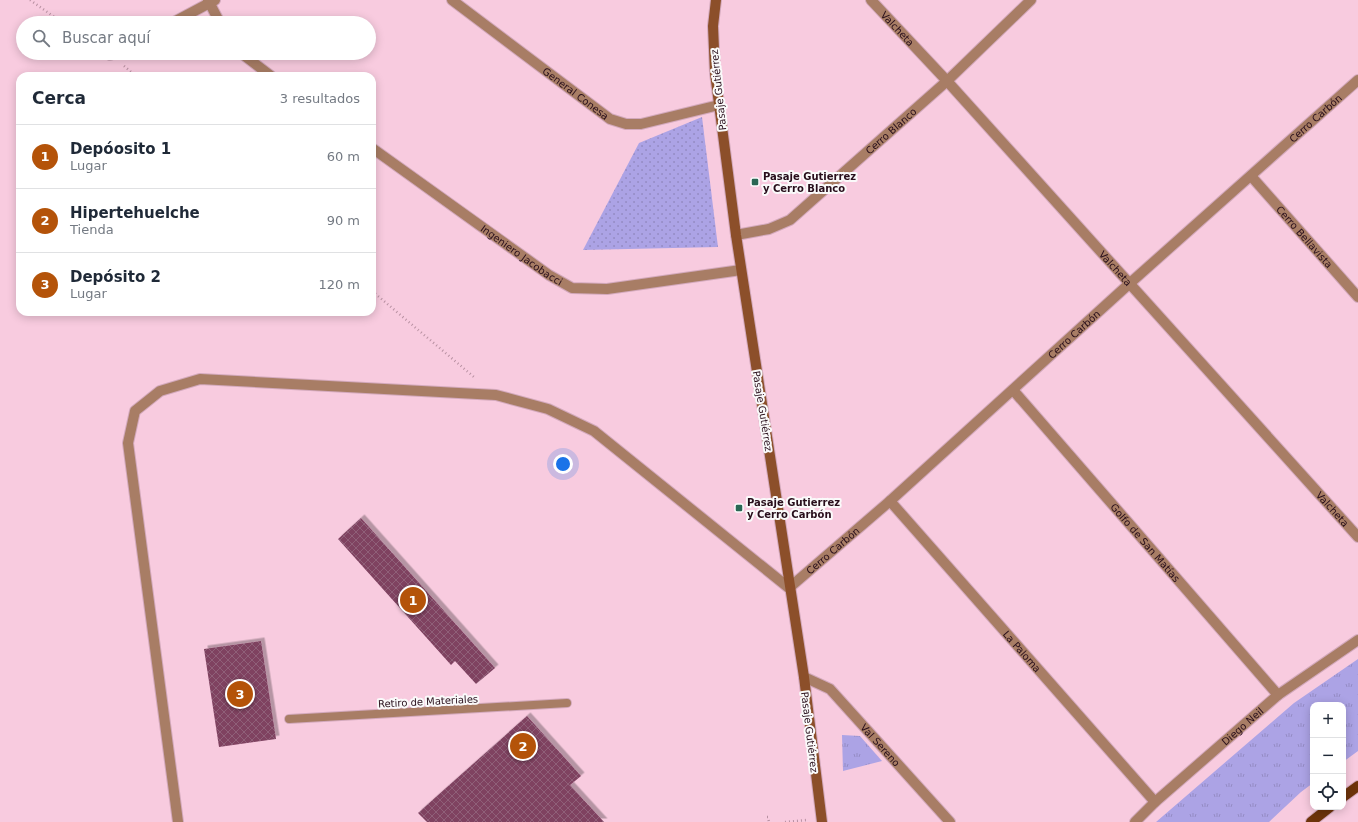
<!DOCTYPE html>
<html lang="es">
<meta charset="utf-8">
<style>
:root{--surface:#fff;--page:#f6f6f7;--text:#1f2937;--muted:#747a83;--line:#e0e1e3;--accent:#b45309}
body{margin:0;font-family:"DejaVu Sans",sans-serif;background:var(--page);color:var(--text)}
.controls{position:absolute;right:12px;bottom:12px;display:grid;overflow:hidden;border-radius:8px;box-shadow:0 2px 10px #0003}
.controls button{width:36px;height:36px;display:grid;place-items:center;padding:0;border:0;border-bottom:1px solid var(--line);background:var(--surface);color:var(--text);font:20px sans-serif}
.you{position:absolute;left:563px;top:464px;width:14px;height:14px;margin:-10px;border:3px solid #fff;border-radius:50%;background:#1a73e8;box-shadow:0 0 0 6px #1a73e833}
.badge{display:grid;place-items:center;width:26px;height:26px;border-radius:50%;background:var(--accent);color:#fff;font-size:13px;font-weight:700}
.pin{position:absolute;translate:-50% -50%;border:2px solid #fff;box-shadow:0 1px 4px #0006}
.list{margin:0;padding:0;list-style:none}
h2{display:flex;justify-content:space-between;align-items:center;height:52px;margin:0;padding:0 16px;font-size:17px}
h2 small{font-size:13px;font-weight:400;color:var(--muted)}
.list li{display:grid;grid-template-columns:26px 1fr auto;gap:12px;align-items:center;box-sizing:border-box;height:64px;padding:0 16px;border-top:1px solid var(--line)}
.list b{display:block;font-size:15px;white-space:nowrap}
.list p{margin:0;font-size:13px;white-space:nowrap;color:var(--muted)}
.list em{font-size:13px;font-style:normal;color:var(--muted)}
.icon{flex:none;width:22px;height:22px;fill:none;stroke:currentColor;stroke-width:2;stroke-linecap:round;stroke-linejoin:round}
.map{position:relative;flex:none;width:1358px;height:822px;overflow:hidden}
.search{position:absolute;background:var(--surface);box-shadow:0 2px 10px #0003;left:16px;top:16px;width:360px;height:44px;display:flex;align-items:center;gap:10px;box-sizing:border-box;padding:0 14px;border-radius:22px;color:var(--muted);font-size:15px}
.panel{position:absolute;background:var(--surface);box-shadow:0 2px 10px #0003;left:16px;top:72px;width:360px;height:244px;border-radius:12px}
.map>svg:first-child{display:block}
.grass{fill:url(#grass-tufts)}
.park{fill:url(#park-dots)}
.building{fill:url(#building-cross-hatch);filter:url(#shadow)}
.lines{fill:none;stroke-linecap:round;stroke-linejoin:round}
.lane-casing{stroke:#d3a9bc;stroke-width:10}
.street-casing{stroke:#d3a9bc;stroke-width:12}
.secondary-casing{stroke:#d3a9bc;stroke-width:12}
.primary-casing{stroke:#d3a9bc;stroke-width:12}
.path{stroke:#b891a2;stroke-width:2.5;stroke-dasharray:1 3;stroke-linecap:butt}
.lane{stroke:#a87d65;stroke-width:8}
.street{stroke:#a87d65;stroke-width:10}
.secondary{stroke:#8c4f2a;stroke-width:10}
.primary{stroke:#6d330a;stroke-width:10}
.poi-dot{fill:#296754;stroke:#fafafa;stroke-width:1.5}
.labels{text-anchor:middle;stroke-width:4;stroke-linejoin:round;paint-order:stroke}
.street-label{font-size:10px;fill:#280e1b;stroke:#fafafa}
.poi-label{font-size:10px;font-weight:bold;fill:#280e1b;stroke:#fafafa;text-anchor:start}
</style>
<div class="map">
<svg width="1358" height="822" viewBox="0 0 1358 822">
<defs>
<pattern id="grass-tufts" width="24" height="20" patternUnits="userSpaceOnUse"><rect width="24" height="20" fill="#aca3e5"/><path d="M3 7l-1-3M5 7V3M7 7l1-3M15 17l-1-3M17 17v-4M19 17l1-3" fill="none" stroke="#948bc4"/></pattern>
<pattern id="park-dots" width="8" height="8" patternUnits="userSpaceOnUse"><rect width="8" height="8" fill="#aca3e5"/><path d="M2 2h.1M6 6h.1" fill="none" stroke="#948bc4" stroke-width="1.8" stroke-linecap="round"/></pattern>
<pattern id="building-cross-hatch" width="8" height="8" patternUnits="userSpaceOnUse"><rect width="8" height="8" fill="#7f4261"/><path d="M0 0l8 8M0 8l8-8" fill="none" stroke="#8f5f78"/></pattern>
<filter id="shadow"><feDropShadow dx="3.5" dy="-3.5" stdDeviation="0" flood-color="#0004"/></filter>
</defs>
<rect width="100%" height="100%" fill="#f8cbdf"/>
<g class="grass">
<path d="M1358,659v92l-15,11v-57h-30v78l-12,9 -32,30h-113l138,-119z"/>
<path d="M842,735l18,1 22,25 -39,10z"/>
</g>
<path class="park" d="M702,117l16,130 -135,3 56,-107z"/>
<g class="building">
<path d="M361,518l134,150 -19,16 -21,-23 -4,4 -113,-126z"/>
<path d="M261,641l15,98 -57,8 -15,-98z"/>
<path d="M527,716l54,60 -11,9 34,37h-177l-9,-9z"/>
</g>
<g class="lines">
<g class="lane-casing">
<path id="lane" d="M289,719l278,-16"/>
</g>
<g class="street-casing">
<g id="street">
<path d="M208,0l12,23"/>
<path id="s1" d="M452,0l158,119 16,5h15l78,-19"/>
<path id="s2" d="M871,0l76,81 411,456"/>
<path d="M172,23l43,-23"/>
<path d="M241,53l30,23"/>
<path d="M110,55l5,-2"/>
<path id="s3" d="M372,148l177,127 23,13 35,1 134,-19"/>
<path id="s4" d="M1251,176l107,121"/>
<path id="s5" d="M736,235l33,-6 21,-9 157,-139 84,-81"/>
<path id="s6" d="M1013,390l265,305"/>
<path id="s7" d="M890,501l265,301"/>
<path id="s8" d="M804,677l26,12 120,133"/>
<path id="s9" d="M178,822l-50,-379 7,-32 25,-20 40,-12 296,16 52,14 46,22 195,157 101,-87 239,-217 229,-204"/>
<path id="s10" d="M1135,822l20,-20 123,-107 80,-55"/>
</g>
</g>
<g class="secondary-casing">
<path id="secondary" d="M716,0l-3,26 2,47 21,162 68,442 18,145"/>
</g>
<g class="primary-casing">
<g id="primary">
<path d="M1343,797l15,-11"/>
<path d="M1311,822l19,-15"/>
</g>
</g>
<g class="path">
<path d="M30,0l33,23"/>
<path d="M124,66l12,10"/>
<path d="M372,291l102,86"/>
<path d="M767,817h1l1,5"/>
<path d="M785,822l22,-2"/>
</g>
<use href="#lane" class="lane"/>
<use href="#street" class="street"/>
<use href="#secondary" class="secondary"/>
<use href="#primary" class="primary"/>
</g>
<g class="poi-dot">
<rect x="751" y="178" width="8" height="8" rx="2"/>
<rect x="735" y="504" width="8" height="8" rx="2"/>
</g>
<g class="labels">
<g class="street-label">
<text dy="4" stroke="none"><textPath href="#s2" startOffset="39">Valcheta</textPath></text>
<text transform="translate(718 90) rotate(-96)" y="4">Pasaje Gutiérrez</text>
<text dy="4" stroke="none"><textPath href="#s1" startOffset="155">General Conesa</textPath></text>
<text dy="4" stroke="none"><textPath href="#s9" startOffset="1846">Cerro Carbón</textPath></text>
<text dy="4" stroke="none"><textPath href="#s5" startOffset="191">Cerro Blanco</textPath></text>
<text dy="4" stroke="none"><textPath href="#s4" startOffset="81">Cerro Bellavista</textPath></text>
<text dy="4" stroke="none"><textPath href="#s3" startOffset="184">Ingeniero Jacobacci</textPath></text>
<text dy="4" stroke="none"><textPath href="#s2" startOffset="363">Valcheta</textPath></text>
<text dy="4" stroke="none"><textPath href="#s9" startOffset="1522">Cerro Carbón</textPath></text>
<text transform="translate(763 411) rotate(81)" y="4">Pasaje Gutiérrez</text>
<text dy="4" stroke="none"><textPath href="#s2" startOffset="687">Valcheta</textPath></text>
<text dy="4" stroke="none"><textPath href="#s6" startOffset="202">Golfo de San Matías</textPath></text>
<text dy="4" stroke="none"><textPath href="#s9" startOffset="1198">Cerro Carbón</textPath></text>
<text dy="4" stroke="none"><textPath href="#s7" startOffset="200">La Paloma</textPath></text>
<text transform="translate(428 701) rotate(-3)" y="4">Retiro de Materiales</text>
<text dy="4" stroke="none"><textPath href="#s10" startOffset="144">Diego Neil</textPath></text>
<text transform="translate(810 732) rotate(83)" y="4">Pasaje Gutiérrez</text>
<text dy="4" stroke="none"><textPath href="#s8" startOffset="104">Val Sereno</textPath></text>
</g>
<g class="poi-label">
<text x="763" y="180">Pasaje Gutierrez<tspan x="763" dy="12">y Cerro Blanco</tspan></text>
<text x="747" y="506">Pasaje Gutierrez<tspan x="747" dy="12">y Cerro Carbón</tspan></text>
</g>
</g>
</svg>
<div class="controls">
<button>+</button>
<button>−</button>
<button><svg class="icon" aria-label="locate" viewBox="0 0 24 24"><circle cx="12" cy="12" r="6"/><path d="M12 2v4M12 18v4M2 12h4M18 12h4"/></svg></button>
</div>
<div class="you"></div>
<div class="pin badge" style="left:413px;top:600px">1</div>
<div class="pin badge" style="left:523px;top:746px">2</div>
<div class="pin badge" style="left:240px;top:694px">3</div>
<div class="search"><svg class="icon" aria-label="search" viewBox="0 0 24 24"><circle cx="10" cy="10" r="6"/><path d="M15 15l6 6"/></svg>Buscar aquí</div>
<section class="panel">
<h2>Cerca<small>3 resultados</small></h2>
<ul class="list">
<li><span class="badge">1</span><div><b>Depóosito 1</b><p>Lugar</p></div><em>60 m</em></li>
<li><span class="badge">2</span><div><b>Hipertehuelche</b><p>Tienda</p></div><em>90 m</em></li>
<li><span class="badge">3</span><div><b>Depósito 2</b><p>Lugar</p></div><em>120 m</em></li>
</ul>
</section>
</div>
